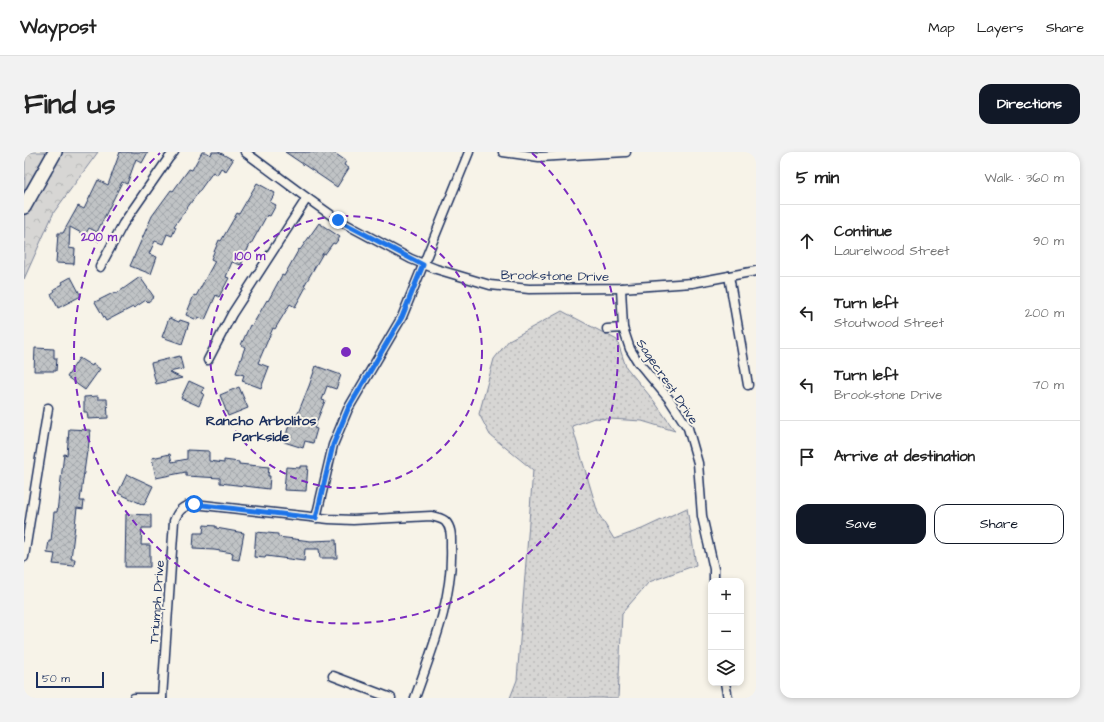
<!DOCTYPE html>
<meta charset="utf-8">
<style>
:root{--surface:#fff;--page:#f2f2f2;--text:#222;--muted:#767676;--line:#e0e0e0;--accent:#111827}
body{margin:0;font-family:"Architects Daughter",sans-serif;background:var(--page);color:var(--text)}
.controls{position:absolute;right:12px;bottom:12px;display:grid;overflow:hidden;border-radius:8px;box-shadow:0 2px 6px #0003}
.controls button{width:36px;height:36px;display:grid;place-items:center;padding:0;border:0;border-bottom:1px solid var(--line);background:var(--surface);color:var(--text);font:20px sans-serif}
.scale{position:absolute;left:12px;bottom:10px;width:68px;box-sizing:border-box;padding-left:4px;border:2px solid #1b2f5e;border-top:0;font-size:11px;line-height:14px;white-space:nowrap;color:#1b2f5e;-webkit-text-stroke:3px #f7f3e8;paint-order:stroke}
.stop{position:absolute;width:12px;height:12px;margin:-9px;border:3px solid #1a73e8;border-radius:50%;background:#fff}
.stop.end{background:#1a73e8;border-color:#fff;box-shadow:0 1px 4px #0008}
.list{margin:0;padding:0;list-style:none}
h2{display:flex;justify-content:space-between;align-items:center;height:52px;margin:0;padding:0 16px;font-size:17px}
h2 small{font-size:13px;font-weight:400;color:var(--muted)}
.list li{display:grid;grid-template-columns:26px 1fr auto;gap:12px;align-items:center;box-sizing:border-box;height:72px;padding:0 16px;border-top:1px solid var(--line)}
.list b{display:block;font-size:15px;white-space:nowrap}
.list p{margin:0;font-size:13px;white-space:nowrap;color:var(--muted)}
.list em{font-size:13px;font-style:normal;color:var(--muted)}
.actions{display:flex;gap:8px;padding:12px 16px}
.actions a{flex:1;padding:9px 0;border:1px solid var(--accent);border-radius:12px;text-align:center;font-size:14px;color:var(--accent)}
.actions .main{background:var(--accent);color:#fff}
.icon{flex:none;width:22px;height:22px;fill:none;stroke:currentColor;stroke-width:2;stroke-linecap:round;stroke-linejoin:round}
.map{position:relative;flex:none;width:732px;height:546px;overflow:hidden;border-radius:12px}
header{display:flex;align-items:center;gap:24px;box-sizing:border-box;height:56px;padding:0 20px;background:var(--surface);border-bottom:1px solid var(--line)}
header strong{font-size:19px}
nav{display:flex;gap:22px;margin-inline-start:auto;font-size:14px}
.intro{display:flex;align-items:center;justify-content:space-between;box-sizing:border-box;height:96px;padding:0 24px}
h1{margin:0;font-size:28px}
.button{padding:10px 18px;border-radius:12px;background:var(--accent);color:#fff;font-size:14px;font-weight:700}
main{display:flex;gap:24px;padding:0 24px}
aside{flex:1;background:var(--surface);border-radius:12px;box-shadow:0 2px 6px #0003}
.map>svg:first-child{display:block}
.grass{fill:url(#grass-dots);stroke:#798299}
.forest{fill:url(#forest-crowns);stroke:#798299}
.building{fill:url(#building-cross-hatch);stroke:#1b2f5e}
.lines{fill:none;stroke-linecap:round;stroke-linejoin:round}
.minor-casing{stroke:#1b2f5e;stroke-width:11}
.primary-casing{stroke:#1b2f5e;stroke-width:16}
.minor{stroke:#f7f3e8;stroke-width:8}
.primary{stroke:#f7f3e8;stroke-width:13}
.route{stroke:#1a73e8;stroke-width:5}
.ring{fill:none;stroke:#7b2cbf;stroke-width:2;stroke-dasharray:7 5}
.labels{text-anchor:middle;stroke-width:4;stroke-linejoin:round;paint-order:stroke}
.street-label{font-size:13px;fill:#1b2f5e;stroke:#f7f3e8}
.neighbourhood-label{font-size:14px;font-weight:bold;fill:#1b2f5e;stroke:#f7f3e8}
.centre{fill:#7b2cbf;stroke:#f7f3e8;stroke-width:2}
.ring-label{font-size:12px;text-anchor:middle;font-weight:bold;fill:#7b2cbf;stroke:#f7f3e8;stroke-width:4;stroke-linejoin:round;paint-order:stroke}
</style>
<header>
<strong>Waypost</strong>
<nav><a>Map</a><a>Layers</a><a>Share</a></nav>
</header>
<div class="intro"><h1>Find us</h1><a class="button">Directions</a></div>
<main>
<div class="map">
<svg width="732" height="546" viewBox="0 0 732 546">
<defs>
<pattern id="grass-dots" width="8" height="8" patternUnits="userSpaceOnUse"><rect width="8" height="8" fill="#d7d6d4"/><path d="M2 2h.1M6 6h.1" fill="none" stroke="#b8b8b8" stroke-width="1.8" stroke-linecap="round"/></pattern>
<pattern id="forest-crowns" width="20" height="18" patternUnits="userSpaceOnUse"><rect width="20" height="18" fill="#d7d6d4"/><path d="M2 6a3 3 0 1 1 6 0M12 15a3 3 0 1 1 6 0" fill="none" stroke="#b8b8b8"/></pattern>
<pattern id="building-cross-hatch" width="8" height="8" patternUnits="userSpaceOnUse"><rect width="8" height="8" fill="#c0c3c5"/><path d="M0 0l8 8M0 8l8-8" fill="none" stroke="#a4a8ac"/></pattern>
</defs>
<rect width="100%" height="100%" fill="#f7f3e8"/>
<filter id="ink" filterUnits="userSpaceOnUse"><feTurbulence type="fractalNoise" baseFrequency=".025" numOctaves="2"/><feDisplacementMap in="SourceGraphic" scale="8" xChannelSelector="R" yChannelSelector="G"/><feConvolveMatrix kernelMatrix="1 2 1 2 8 2 1 2 1" color-interpolation-filters="sRGB"/></filter>
<g filter="url(#ink)">
<path class="grass" d="M538,159l55,29 9,27 28,34 21,30 -33,-10 -48,-3 -22,8 26,87 16,26 28,-10 45,-21 9,57 -47,17 -27,31 -4,85h-108l7,-18 16,-210 -43,-35 -11,-21 15,-55 15,-19z"/>
<path class="forest" d="M1,0h73l-44,60 -30,67z"/>
<g class="building">
<path d="M96,0h28l-6,11 -6,-4 -9,25 -5,-2 -25,50 -8,-4 -4,7 -15,-8 -1,21 6,1 -1,15 -18,-1 2,-30h5l15,-27 6,3 14,-29 10,5z"/>
<path d="M178,0h4l5,3 1,-3h7l14,8 -7,11 -5,-3 -4,7 -4,-3 -39,54 2,1 -4,9 -5,-2 -4,10 -8,-3 -6,13 8,3 -6,17 -21,-8 22,-50 19,-26 2,1 16,-22 3,1z"/>
<path d="M261,0h48l13,9 -2,4 5,3 -12,19z"/>
<path d="M233,31l18,10 -5,9 6,3 -6,11 -3,-1 -16,29h-1l-9,21 -9,-3 -6,15 3,1 -10,19 -3,-2 -11,25 -7,-3 -1,3 -11,-5 8,-20 2,1 19,-35 -4,-2 8,-19 2,1 16,-28 2,1z"/>
<path d="M295,71l21,14 -5,7 -2,-1 -8,11 -2,-1 -19,33 2,1 -11,20 -5,-3 -15,25 -2,-1 -15,35 11,4 -8,21 -19,-7 2,-6 -8,-2 9,-26 -4,-2 9,-20 2,1 15,-26 1,1 14,-26 2,1 15,-27 1,1z"/>
<path d="M47,125l10,19 -23,12 -7,-14 4,-3 -1,-2 9,-5 -1,-2z"/>
<path d="M116,125l14,20 -6,5 -2,-2 -12,8 -1,-1 -27,14 -11,-19 20,-10 1,2z"/>
<path d="M145,166l10,4 1,-2 9,3 -7,21 -20,-7z"/>
<path d="M11,196l19,1v9h3l-1,13h-22z"/>
<path d="M156,204l3,13 -14,3 13,6 -26,6 -5,-21z"/>
<path d="M55,206l13,8 1,-2 7,5 -15,21 -18,-13z"/>
<path d="M292,214l25,9 -5,14 -9,-3 -5,14 3,1 -11,27 3,1 -4,14 -8,-2 -2,7 -19,-6 6,-21 4,2 15,-37z"/>
<path d="M165,229l15,7 -3,5 3,1 -5,12 -18,-8z"/>
<path d="M215,235l9,21 -20,8 -8,-21z"/>
<path d="M74,244v3h9l1,19 -20,1 -1,-7h-3v-15z"/>
<path d="M45,277l21,1 -2,21h-1l-7,50h4l-1,8 -6,-1 -6,51h4l-1,7 -21,-2 2,-10 -8,-1 2,-12h2l3,-29h3l7,-58 3,1z"/>
<path d="M163,298l22,1v10l15,2v-3l15,2v2l30,3 -1,9h2l-1,13 -49,-6v-5l-34,-2v-4l-30,6 -4,-20 18,-4 2,8 15,-3z"/>
<path d="M276,314h8l-2,25 -22,-1 2,-23 14,1z"/>
<path d="M103,322l26,12 -9,19 -26,-12z"/>
<path d="M102,362l25,1v13h-9l-1,17h9v22h-25z"/>
<path d="M180,373l12,1v2l28,5 -5,27 -7,-1 1,-6 -19,-3 -21,-1 1,-16h9z"/>
<path d="M232,380l22,2v3l33,4 25,-1 1,18h-17l-1,-9h-14l-1,12 -38,-5 -1,2 -11,-1z"/>
</g>
<g class="lines">
<g class="minor-casing">
<g id="minor">
<path d="M221,0l62,46 31,22 73,39 25,10 54,16 39,4 92,-1 71,-5 64,-12"/>
<path d="M479,0l36,5 87,-5"/>
<path d="M76,115l23,-43 45,-65 6,-7"/>
<path d="M705,124l19,109"/>
<path d="M597,136l2,40 7,21 8,13 31,37 19,29 10,35 4,53 12,53v12"/>
<path d="M583,177l16,-1"/>
<path d="M184,208l24,-46 75,-116"/>
<path d="M292,366l17,-73 15,-36 54,-92 67,-165"/>
<path d="M0,405l24,-149"/>
<path d="M309,524l58,22"/>
<path d="M701,531l3,15"/>
<path d="M110,546h28"/>
<path d="M138,546l12,-177c4,-10 8,-15 20,-17l135,15 24,1 78,-4c5,1 10,2 14,5 7,7 6,17 6,26 2,53 -19,102 -36,151"/>
</g>
</g>
<g class="primary-casing">
<path id="primary" d="M0,55l31,-55"/>
</g>
<use href="#minor" class="minor"/>
<use href="#primary" class="primary"/>
</g>
</g>
<g class="lines" filter="url(#ink)">
<path class="route" d="M170,352l122,14 17,-73 15,-36 54,-92 21,-52 -85,-45"/>
</g>
<g class="ring">
<circle cx="322" cy="200" r="136"/>
<path d="M508 1A272 272 0 1 1 136 1"/>
</g>
<g class="labels">
<g class="street-label">
<text transform="translate(531 123) rotate(1)" y="5">Brookstone Drive</text>
<text transform="translate(644 229) rotate(56)" y="5">Sagecrest Drive</text>
<text transform="translate(132 450) rotate(-86)" y="5">Triumph Drive</text>
</g>
<g class="neighbourhood-label">
<text x="237" y="273">Rancho Arbolitos<tspan x="237" dy="16">Parkside</tspan></text>
</g>
</g>
<circle cx="322" cy="200" r="6" class="centre"/>
<g class="ring-label">
<text x="75" y="89">200 m</text>
<text x="226" y="108">100 m</text>
</g>
</svg>
<div class="controls">
<button>+</button>
<button>−</button>
<button><svg class="icon" aria-label="layers" viewBox="0 0 24 24"><path d="M12 4l9 5-9 5-9-5zM3 14l9 5 9-5"/></svg></button>
</div>
<div class="scale">50 m</div>
<div class="stop" style="left:170px;top:352px"></div>
<div class="stop end" style="left:314px;top:68px"></div>
</div>
<aside>
<h2>5 min<small>Walk · 360 m</small></h2>
<ul class="list">
<li><svg class="icon" aria-label="ahead" viewBox="0 0 24 24"><path d="M12 20V5M6 11l6-6 6 6"/></svg><div><b>Continue</b><p>Laurelwood Street</p></div><em>90 m</em></li>
<li><svg class="icon" aria-label="left" viewBox="0 0 24 24"><path d="M17 20v-9H6M10 6l-5 5 5 5"/></svg><div><b>Turn left</b><p>Stoutwood Street</p></div><em>200 m</em></li>
<li><svg class="icon" aria-label="left" viewBox="0 0 24 24"><path d="M17 20v-9H6M10 6l-5 5 5 5"/></svg><div><b>Turn left</b><p>Brookstone Drive</p></div><em>70 m</em></li>
<li><svg class="icon" aria-label="arrive" viewBox="0 0 24 24"><path d="M6 21V4h12l-3 4 3 4H6"/></svg><div><b>Arrive at destination</b></div></li>
</ul>
<div class="actions"><a class="main">Save</a><a>Share</a></div>
</aside>
</main>
